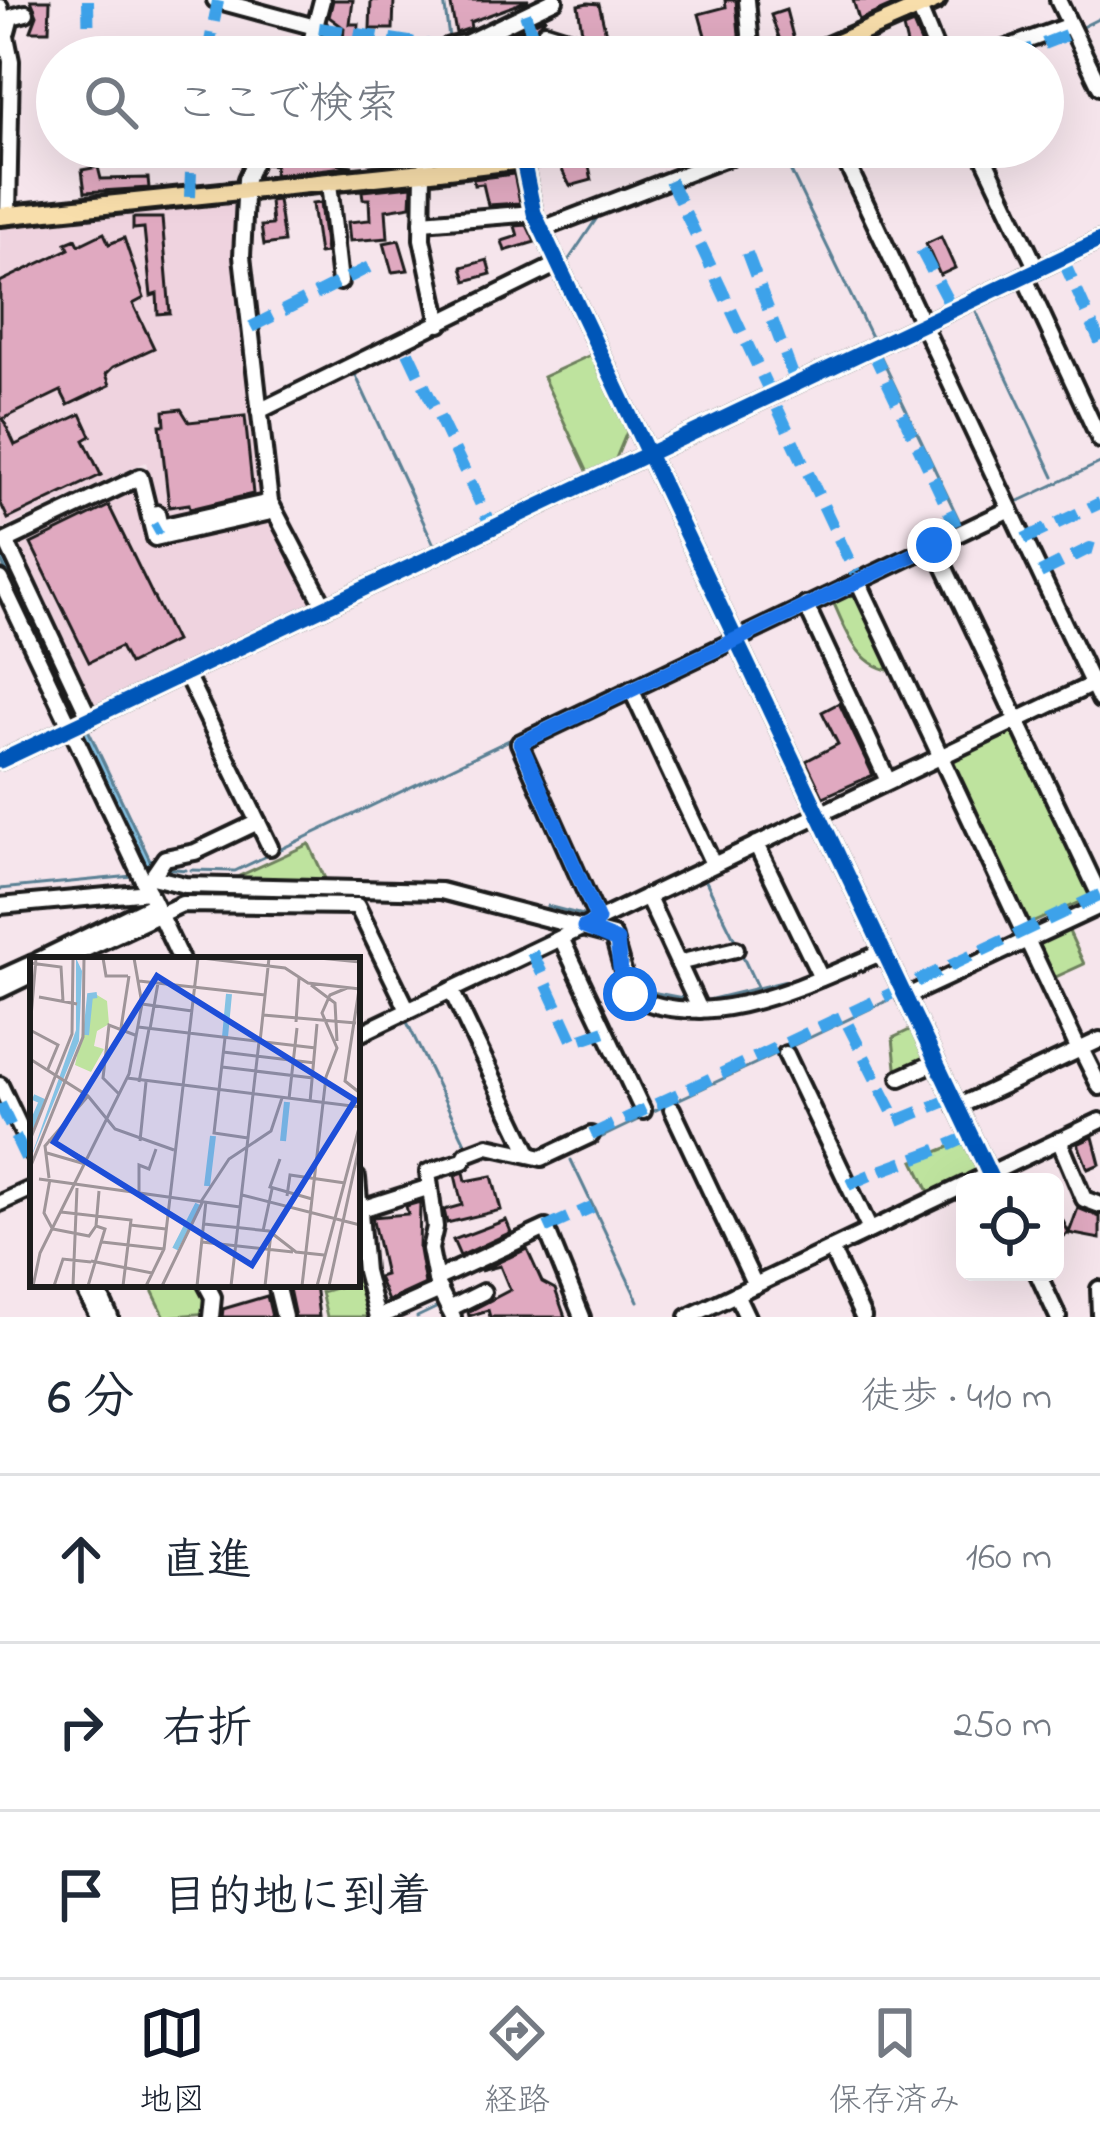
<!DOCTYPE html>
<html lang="ja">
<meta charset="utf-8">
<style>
:root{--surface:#fff;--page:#f2f2f3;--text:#1f2937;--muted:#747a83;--line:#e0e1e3;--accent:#111827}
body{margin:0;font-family:"Indie Flower","Klee One",sans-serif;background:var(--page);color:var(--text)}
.controls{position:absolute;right:36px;bottom:36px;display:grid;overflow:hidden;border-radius:18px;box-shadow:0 12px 48px #0002}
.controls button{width:108px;height:108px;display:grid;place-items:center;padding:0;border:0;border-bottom:3px solid var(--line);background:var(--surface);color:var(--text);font:60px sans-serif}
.stop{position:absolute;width:36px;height:36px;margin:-27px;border:9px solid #1a73e8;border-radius:50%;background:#fff}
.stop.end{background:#1a73e8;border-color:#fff;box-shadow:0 3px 12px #0008}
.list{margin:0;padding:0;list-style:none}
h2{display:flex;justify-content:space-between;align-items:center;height:156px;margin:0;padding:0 48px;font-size:51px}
h2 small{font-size:39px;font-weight:400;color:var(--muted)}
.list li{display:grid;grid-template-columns:78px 1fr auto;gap:36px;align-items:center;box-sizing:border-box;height:168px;padding:0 48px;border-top:3px solid var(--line)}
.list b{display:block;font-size:45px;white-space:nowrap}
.list em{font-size:39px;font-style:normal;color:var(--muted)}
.icon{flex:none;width:66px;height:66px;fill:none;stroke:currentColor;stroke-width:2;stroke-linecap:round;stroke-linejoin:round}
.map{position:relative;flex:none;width:1100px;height:1317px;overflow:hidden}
.search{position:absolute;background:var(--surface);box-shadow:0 12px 48px #0002;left:36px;right:36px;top:36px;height:132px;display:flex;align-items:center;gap:30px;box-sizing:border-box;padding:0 42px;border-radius:66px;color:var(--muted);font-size:45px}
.sheet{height:660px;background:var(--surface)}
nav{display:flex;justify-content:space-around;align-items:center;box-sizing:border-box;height:168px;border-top:3px solid var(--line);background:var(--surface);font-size:33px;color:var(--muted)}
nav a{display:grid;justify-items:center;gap:6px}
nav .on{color:var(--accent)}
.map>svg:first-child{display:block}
.built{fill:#efd3df}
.green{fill:#bee39e;stroke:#6d805d;stroke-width:3}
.water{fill:#84c2e4;stroke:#5a8094;stroke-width:3}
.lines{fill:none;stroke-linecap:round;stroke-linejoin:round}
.stream{stroke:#5a8094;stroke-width:3}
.building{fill:#e0a9c0;stroke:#1c1c1c;stroke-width:3}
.minor-casing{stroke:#1c1c1c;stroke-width:22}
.major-casing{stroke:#1c1c1c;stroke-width:26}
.minor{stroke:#fff;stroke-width:14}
.major{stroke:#f8deab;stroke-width:16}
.quiet{stroke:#3da2ea;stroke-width:12;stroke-dasharray:24 12;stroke-linecap:butt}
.cycleway-casing{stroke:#fff;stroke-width:22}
.cycleway{stroke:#0057b8;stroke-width:15}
.route{stroke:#1a73e8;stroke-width:15}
.inset-river{fill:none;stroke:#84c2e4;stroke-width:6}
.inset-road{fill:none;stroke:#9f9599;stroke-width:3}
.view{fill:#1d4ed8;fill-opacity:0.15;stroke:#1d4ed8;stroke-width:6}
.inset-edge{fill:none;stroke:#1c1c1c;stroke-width:6}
</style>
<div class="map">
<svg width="1100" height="1317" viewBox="0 0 1100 1317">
<rect width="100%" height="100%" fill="#f6e5ec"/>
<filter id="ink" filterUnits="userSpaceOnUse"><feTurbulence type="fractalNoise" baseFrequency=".00833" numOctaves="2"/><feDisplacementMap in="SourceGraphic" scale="24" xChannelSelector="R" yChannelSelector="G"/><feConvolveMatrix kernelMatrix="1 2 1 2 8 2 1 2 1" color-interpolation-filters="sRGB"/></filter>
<g filter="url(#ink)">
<g class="built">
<path d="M235,198l29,301 -103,24 -15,-61 -144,67 -2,-307z"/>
<path d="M138,481l15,60 117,-27 47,86 -223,111 -83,-170z"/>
</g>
<g class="green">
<path d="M595,353l34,74 -15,36 -25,12 -46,-98z"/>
<path d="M854,586l42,85c-40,-3 -50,-42 -65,-74z"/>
<path d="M1014,726l79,170 -66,29 -79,-168z"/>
<path d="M309,844l18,39 -91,-2 1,-4z"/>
<path d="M1066,925l18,39 -35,16 -17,-38z"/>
<path d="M914,1028l16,34 -33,15 -4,-39z"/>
<path d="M967,1140l14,28 -4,8 -45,22 -18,-37z"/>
<path d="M362,1280l9,37h-44l-6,-25z"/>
<path d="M149,1284h53l6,29 -43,4z"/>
</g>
<path class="water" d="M0,545l152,319 -6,2 -146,-307z"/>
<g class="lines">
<g class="stream">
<path d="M444,0l5,38"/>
<path d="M1080,28l20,-10"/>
<path d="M781,151l91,188"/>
<path d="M566,264l33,-49"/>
<path d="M975,309l79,168"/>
<path d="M879,353l81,169"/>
<path d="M356,376l79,171"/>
<path d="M268,414l11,92"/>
<path d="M1015,503l85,-40"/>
<path d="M164,868l22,2"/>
<path d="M191,870l44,1 490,-234"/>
<path d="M704,877l33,67"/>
<path d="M0,889l132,-13"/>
<path d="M26,897l80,-8"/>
<path d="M169,902l13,-7 95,4"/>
<path d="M547,906l43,11"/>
<path d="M607,926l16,9 5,29"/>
<path d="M741,953l17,36"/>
<path d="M632,979l9,11 47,9"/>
<path d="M704,1001l103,-25"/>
<path d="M406,1020l61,127"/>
<path d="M788,1048l107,-51"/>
<path d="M654,1111l126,-59"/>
<path d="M477,1158l12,-4 53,12 100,-48"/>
<path d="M571,1160l67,141"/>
<path d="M417,1317l23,-11"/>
</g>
</g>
<g class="building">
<path d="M31,0h19l-1,31h-18l6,-16z"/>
<path d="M333,0h20l-3,24h9l-2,33h-15l2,-29 -15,-11z"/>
<path d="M371,0h23l-1,29h-23z"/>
<path d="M450,0h79l-59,22 1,6 -15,5z"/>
<path d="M725,0h11l5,57h-30l-12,-43 27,-7z"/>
<path d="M853,0h51l-45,20z"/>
<path d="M588,3l11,1 7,30 -24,-2 -4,-27z"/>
<path d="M786,10l10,38 -4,9h-6l-15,-42z"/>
<path d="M546,17l-12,15 -2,-6 -21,12 3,9 -27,10 -4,-10z"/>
<path d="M913,24l14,33h-37l18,-8 -5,-21z"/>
<path d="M294,147h33l1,15 25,4 -79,9 1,-10 -10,-1 6,-12 22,5z"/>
<path d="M386,147h32l-2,13 -29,3z"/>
<path d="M594,148l4,10 -10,4 4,18 -22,6 -11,-22z"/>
<path d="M98,167l3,12 47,-1 1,10 -64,4 -3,-22z"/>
<path d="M514,174l6,29 -32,2 -5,-21 -9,1 -1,-6z"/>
<path d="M412,186l-1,20 -25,4 2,28 -38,3 -2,-19 22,-2 -1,-21h-6l-1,-8z"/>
<path d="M278,200l6,42 -20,3 -3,-19 11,-1 -2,-24z"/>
<path d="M320,203l6,50 -7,1 -7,-50z"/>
<path d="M133,218h29l8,95 -12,1 -1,-20 -6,2 -7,-68 -11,1z"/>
<path d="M527,225l8,17 -30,9 -3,-10 16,-5 -3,-10z"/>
<path d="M104,233l5,11 15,-6 20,60 -11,6 21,44 -41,19 -7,7 4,11 -42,20 -7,-14 -58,28 12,26 66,-31 10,22 -7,4 17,35 -93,44 -8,-17v-220l69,-33 -3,-6 10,-4 3,6z"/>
<path d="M941,237l14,31 -15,7 -14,-31z"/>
<path d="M399,240l9,30 -16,2 -8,-29z"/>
<path d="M487,260l4,14 -25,7 -4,-14z"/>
<path d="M181,409l8,13 56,-6 8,78 -63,15 -1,-5 -20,3 -9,-82h5l-1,-14z"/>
<path d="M109,506l66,135 -46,23 -9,-17 -31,15 -58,-118z"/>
<path d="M839,703l34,72 -50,22 -17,-36 32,-17 -16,-32z"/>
<path d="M1093,1137l7,27 -12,5 -10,-25z"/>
<path d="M464,1172l2,9 26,-5 9,34 -54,13 -3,-13 18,-5 -7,-30z"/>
<path d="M420,1202l-1,48 6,34 -37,17 -10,-24 7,-2 -13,-58 36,-3 -2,-8z"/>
<path d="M1078,1208l22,9v22l-31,-6 -14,9v-20l7,-3 7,14z"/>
<path d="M506,1220l5,12 -51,24 -7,-16z"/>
<path d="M527,1249l15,33 13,7 10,28h-75l-2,-7 -19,6 -1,-4 42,-22 -10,-24 -20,5z"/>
<path d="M288,1284h27l4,33h-24z"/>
<path d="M267,1296l5,21h-50l1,-8z"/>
</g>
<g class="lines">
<g class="minor-casing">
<g id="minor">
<path d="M215,0l104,28"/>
<path d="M747,0l5,57"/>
<path d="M1058,0l42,87"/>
<path d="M0,7l11,54 -3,154"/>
<path d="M920,10l19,47"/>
<path d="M7,32l4,-15 15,-4"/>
<path d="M545,32l48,15 19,-2 5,12"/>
<path d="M307,57l15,-57"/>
<path d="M447,57l2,-11 17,-3 89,-43"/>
<path d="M982,57l88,-32"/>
<path d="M261,147l-15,32 -4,77 28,246 55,105"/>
<path d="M839,147l261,553"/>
<path d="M979,147l58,122"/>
<path d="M523,160l11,53 459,969"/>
<path d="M423,172l-1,67 18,85"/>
<path d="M425,172l4,-25"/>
<path d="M329,183l11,99"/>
<path d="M422,222l112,-9"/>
<path d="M542,229l213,-82"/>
<path d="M1024,276l76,164"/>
<path d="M259,411l299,-147"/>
<path d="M157,513l3,14 110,-25"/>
<path d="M934,545l166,351"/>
<path d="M0,579l181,381"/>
<path d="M858,581l221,469"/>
<path d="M806,605l82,176"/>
<path d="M186,674l84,173"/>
<path d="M631,689l82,175"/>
<path d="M90,719l-84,-178 134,-64 15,61 116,-26"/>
<path d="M0,761l1100,-521"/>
<path d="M756,844l65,134"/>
<path d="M152,877l13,-19 30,-6 63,-30"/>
<path d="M143,881l9,-4 33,8 256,6 172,45 17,59c77,40 174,-10 246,-40l12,6"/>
<path d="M647,896l53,114"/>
<path d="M0,906l149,-14"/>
<path d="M598,920l-79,-177 491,-234"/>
<path d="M561,938l82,173"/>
<path d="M39,960l115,-56"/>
<path d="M62,960l120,-56 175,2 51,104"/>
<path d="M678,963l58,-14"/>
<path d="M0,978l33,-15"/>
<path d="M0,990l33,-16"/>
<path d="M451,990l79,165"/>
<path d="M905,997l195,-91"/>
<path d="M357,1035l736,-351"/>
<path d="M1081,1049l19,38"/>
<path d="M786,1054l84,176"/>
<path d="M900,1078l36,-16"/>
<path d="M0,1085l33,70"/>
<path d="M957,1107l143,-67"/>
<path d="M672,1109l83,176"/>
<path d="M1059,1140l25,59 16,6"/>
<path d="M357,1178l8,93 12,46"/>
<path d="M972,1182l128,-61"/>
<path d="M0,1203l33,-15"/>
<path d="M358,1210l69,-22"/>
<path d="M831,1249l32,68"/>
<path d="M1037,1272l21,45"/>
<path d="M436,1279l110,-51 36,89"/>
<path d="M82,1284l16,33"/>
<path d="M95,1284l15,33"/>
<path d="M206,1284l7,13 -2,20"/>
<path d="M276,1284l8,33"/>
<path d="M1099,1289l1,25"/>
<path d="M736,1294l11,23"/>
<path d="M449,1309l34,-17"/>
<path d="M379,1317l61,-27"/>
<path d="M453,1317l-16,-32 -7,-36 5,-22 -7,-55 35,-11 4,-7 21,-8 54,12 49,-23"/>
<path d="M688,1317l277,-132"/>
</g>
</g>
<g class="major-casing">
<g id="major">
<path d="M805,57l131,-57"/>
<path d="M0,216l423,-44 100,-12 49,-13"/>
</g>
</g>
<use href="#minor" class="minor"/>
<use href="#major" class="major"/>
<g class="quiet">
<path d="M88,0l1,57"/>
<path d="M525,13l15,44"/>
<path d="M319,28l130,20"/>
<path d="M88,51l39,-3"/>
<path d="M207,57l11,-56"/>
<path d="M1010,57l64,-25"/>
<path d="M499,147l2,16"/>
<path d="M670,180l185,393"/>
<path d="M190,197l2,-50"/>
<path d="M921,250l31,59"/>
<path d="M747,253l49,130"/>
<path d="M1062,258l38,84"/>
<path d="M251,327l128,-65"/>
<path d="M871,348l85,178"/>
<path d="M408,352l84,176"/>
<path d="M153,531l7,-4"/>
<path d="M1024,539l76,-36"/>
<path d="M1040,573l50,-25 10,3"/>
<path d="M532,952l41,90 32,-11"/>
<path d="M848,1025l49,96 56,-23"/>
<path d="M0,1104l33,69"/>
<path d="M591,1135l509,-240"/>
<path d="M848,1185c43,-21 81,-29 123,-50"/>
<path d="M546,1228l46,-21"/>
</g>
<g class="cycleway-casing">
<g id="cycleway">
<path d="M523,160l11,53 459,969"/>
<path d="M0,761l1100,-521"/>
</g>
</g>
<use href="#cycleway" class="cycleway"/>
</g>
</g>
<g class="lines" filter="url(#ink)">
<path class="route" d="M630,994l-9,-17 -4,-36 -33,-14 14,-7 -78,-177 414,-198"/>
</g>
<g transform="translate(30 957)">
<rect width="330" height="330" fill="#f6e5ec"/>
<path d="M67,38l10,6 2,23 -12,7 -3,15 10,3 -13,23 -16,-7 15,-68z" fill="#bee39e"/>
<path d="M46,1l6,13 -3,70 -49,119 46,-130z" fill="#84c2e4"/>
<path class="inset-river" d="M56,78l4,-39 7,-1M195,80l4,-43M0,172l12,-28 -9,-4M253,184l4,-39M177,229l6,-50M145,292l23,-45"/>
<path class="inset-road" d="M73,1l3,18h22M172,1l83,10 23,15 52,6M289,1l41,4M0,6l31,4 2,34M109,24l126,14M330,26l-15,98 15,12M281,28l24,18 2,38M9,40l38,7M112,47l50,7M233,58l93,8M266,65l3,-44M108,70l178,21M91,71l8,-52M0,72l6,-71M120,72l8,-46M0,73l28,15 -10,24M195,81l-11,95 34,5M230,85l9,-84M193,95l92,11M0,102l58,37 27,33 59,21M192,110l91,11M97,121l233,29M109,125l10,-53M89,137l-16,-16 6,-53 26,10M259,142l8,-71M280,145l7,-78M0,183l42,-106 1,-76M18,183l39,20M110,184l6,-59M17,196l38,11M250,202l-10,28 42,12M0,211l53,-131 1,-79M19,221l-4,-32 43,-50M9,222l201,28M20,222l-6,34 8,15M109,235v-27l10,4 7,-20M212,238l118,30M257,239l3,-21 55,8M170,246l29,-44 42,-28 11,-33M31,255l70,8 -8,66M174,267l65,7 27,21 28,3M100,268l36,4M23,272l36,7 7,-10M233,274l9,-42M72,285l62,7M172,285l91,10M61,304l61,12M3,329l7,-33 89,-179 13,-70 -8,-46M24,329l9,-27 28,3M43,329l4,-98M58,329l17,-57 -9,-3 3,-35M116,329l18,-37 34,-291M132,329l40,-83M167,329l9,-85M201,329l28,-244M235,329l6,-53M272,329l24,-209 11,-29 -15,-35 8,-18 17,-7M287,329l43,-162M299,329l31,-143"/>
<path class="view" d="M127,19l198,124 -103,165 -198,-123z"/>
<rect width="330" height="330" class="inset-edge"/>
</g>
</svg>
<div class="controls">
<button><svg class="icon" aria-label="locate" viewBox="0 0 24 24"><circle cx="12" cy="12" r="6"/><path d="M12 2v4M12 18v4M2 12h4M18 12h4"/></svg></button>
</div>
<div class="stop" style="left:630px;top:994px"></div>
<div class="stop end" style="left:934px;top:545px"></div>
<div class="search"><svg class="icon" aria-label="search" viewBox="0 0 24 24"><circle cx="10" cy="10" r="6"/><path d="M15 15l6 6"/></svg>ここで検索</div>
</div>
<section class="sheet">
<h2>6 分<small>徒歩 · 410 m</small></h2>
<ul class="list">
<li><svg class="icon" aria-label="ahead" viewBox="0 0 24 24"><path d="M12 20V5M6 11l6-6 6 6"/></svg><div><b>直進</b></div><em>160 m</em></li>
<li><svg class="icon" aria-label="right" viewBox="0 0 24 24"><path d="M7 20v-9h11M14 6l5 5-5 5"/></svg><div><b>右折</b></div><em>250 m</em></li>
<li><svg class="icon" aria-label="arrive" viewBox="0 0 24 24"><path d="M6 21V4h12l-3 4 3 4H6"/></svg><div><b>目的地に到着</b></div></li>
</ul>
</section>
<nav>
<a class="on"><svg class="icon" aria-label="map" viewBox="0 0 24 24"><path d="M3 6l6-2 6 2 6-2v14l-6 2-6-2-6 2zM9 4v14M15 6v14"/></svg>地図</a>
<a><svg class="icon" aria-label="directions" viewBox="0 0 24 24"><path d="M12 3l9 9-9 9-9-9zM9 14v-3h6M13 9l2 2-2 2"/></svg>経路</a>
<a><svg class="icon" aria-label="saved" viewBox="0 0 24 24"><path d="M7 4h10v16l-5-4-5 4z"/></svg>保存済み</a>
</nav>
